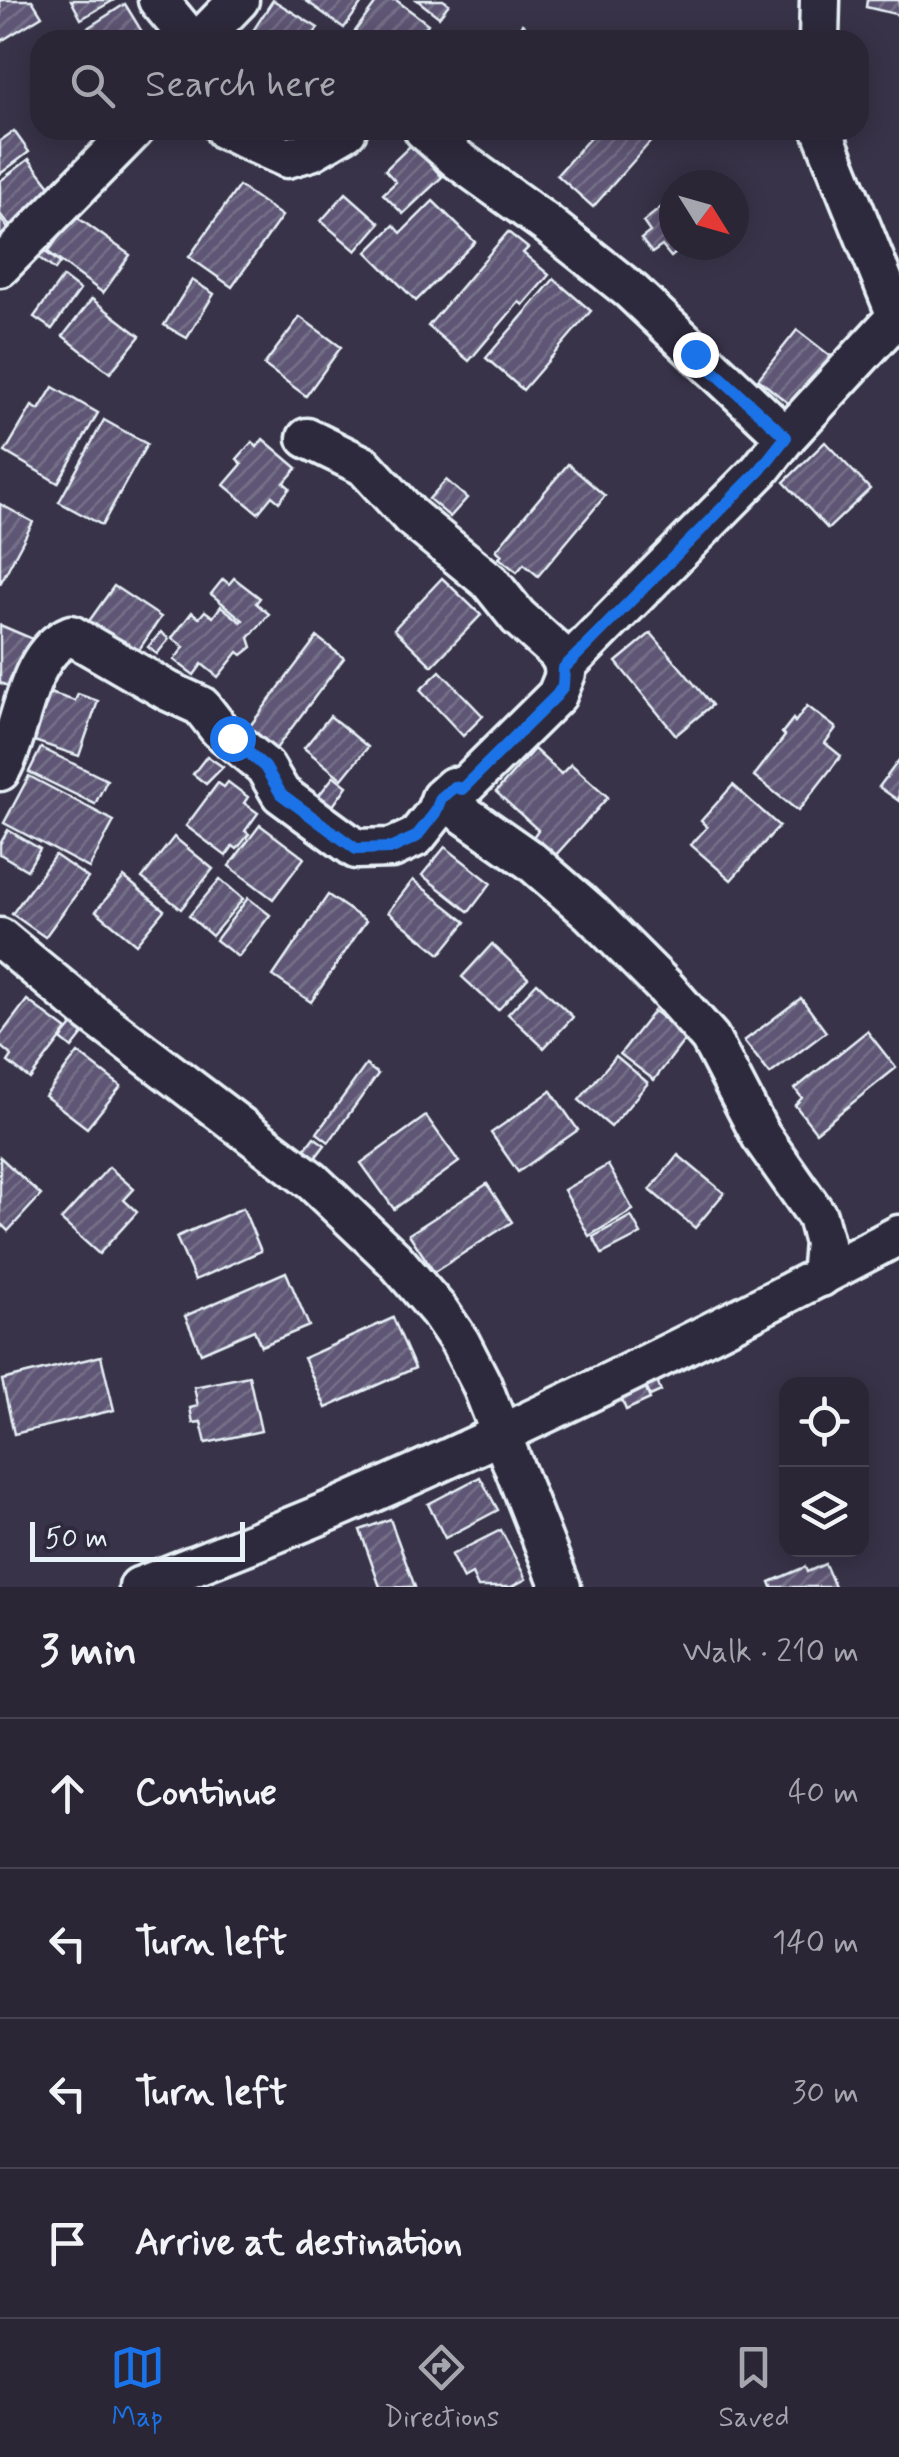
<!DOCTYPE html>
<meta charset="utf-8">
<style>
:root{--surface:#2a2636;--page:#322e3e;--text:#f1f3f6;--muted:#a5a5ad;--line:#464351;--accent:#1a73e8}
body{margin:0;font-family:Mynerve,sans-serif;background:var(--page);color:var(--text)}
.controls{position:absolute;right:30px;bottom:30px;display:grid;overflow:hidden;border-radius:20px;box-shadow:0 5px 25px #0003}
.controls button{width:90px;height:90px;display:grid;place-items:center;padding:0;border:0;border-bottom:2px solid var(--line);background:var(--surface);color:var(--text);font:50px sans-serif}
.compass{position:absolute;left:659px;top:170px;width:90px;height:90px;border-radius:50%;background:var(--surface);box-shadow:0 5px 25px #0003;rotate:127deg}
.scale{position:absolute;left:30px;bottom:25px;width:215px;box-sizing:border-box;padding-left:10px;border:5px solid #e8f1f8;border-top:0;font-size:28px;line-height:35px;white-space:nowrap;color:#e8f1f8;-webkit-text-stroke:8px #2f2a3d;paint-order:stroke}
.stop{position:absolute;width:30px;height:30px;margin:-22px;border:8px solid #1a73e8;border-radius:50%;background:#fff}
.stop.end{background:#1a73e8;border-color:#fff;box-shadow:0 2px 10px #0008}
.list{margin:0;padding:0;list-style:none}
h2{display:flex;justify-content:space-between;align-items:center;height:130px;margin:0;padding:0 40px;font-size:42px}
h2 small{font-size:32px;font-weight:400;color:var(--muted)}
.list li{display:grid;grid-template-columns:65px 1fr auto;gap:30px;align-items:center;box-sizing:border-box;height:150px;padding:0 40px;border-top:2px solid var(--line)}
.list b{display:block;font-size:38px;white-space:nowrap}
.list em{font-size:32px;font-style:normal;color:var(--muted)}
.icon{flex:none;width:55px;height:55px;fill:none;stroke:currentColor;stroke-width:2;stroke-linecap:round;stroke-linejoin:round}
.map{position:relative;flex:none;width:899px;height:1587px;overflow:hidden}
.search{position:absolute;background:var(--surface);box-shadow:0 5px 25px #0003;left:30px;right:30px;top:30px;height:110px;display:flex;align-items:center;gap:25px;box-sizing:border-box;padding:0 35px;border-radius:30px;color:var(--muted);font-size:38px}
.sheet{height:730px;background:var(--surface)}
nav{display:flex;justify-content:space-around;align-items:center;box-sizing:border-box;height:140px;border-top:2px solid var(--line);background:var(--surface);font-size:28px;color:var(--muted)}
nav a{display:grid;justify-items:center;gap:5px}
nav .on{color:var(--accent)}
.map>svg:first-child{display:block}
.building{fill:url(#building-hatch);stroke:#e8f1f8;stroke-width:2.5}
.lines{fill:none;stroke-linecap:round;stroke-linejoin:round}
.minor-casing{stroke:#e8f1f8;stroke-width:45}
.minor{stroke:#2f2a3d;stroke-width:38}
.route{stroke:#1a73e8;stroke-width:12}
</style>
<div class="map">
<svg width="899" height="1587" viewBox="0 0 899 1587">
<defs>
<pattern id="building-hatch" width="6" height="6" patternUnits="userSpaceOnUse" patternTransform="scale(2.5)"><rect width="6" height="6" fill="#5e5774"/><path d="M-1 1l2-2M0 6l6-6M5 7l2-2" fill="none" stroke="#757089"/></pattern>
</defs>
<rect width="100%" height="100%" fill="#383348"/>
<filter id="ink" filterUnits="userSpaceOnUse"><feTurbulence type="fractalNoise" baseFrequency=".01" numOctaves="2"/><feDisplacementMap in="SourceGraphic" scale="20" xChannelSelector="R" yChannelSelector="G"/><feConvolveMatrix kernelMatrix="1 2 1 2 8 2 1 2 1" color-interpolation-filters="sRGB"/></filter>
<g filter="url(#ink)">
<g class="building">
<path d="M0,0h32l10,16 -41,25z"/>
<path d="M71,0h43l-33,19z"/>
<path d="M273,0l45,28 -8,12h-63z"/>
<path d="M305,0h59l-20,28z"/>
<path d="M378,0h18l32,24 -12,16h-55l-8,-6z"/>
<path d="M417,0h26l6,4 -10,13z"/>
<path d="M867,0h32v15l-33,-8z"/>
<path d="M125,4l22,36h-55l-6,-11z"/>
<path d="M522,24l18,16h-31z"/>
<path d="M284,130h37l-13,18z"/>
<path d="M597,130h43l12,10 -59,67 -36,-32z"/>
<path d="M14,131l15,21 -29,22v-33z"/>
<path d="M412,144l30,33 -39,37 -20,-20 13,-12 -11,-12z"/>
<path d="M29,159l28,36 -45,34 -12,-15v-33z"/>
<path d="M701,175l8,10h-20z"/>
<path d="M239,186l43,30 -50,71 -43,-30z"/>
<path d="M346,193l34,30 -24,28 -35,-30z"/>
<path d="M674,197v48h12l-15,12 -9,-11 -10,7 -11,-14 9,-7 -7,-10z"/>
<path d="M433,201l42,41 -59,59 -49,-49 27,-27 7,8z"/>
<path d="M74,215l56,40 -27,38 -55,-41z"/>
<path d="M0,218l10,13 -10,9z"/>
<path d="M508,232l20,16 -5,5 26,22 -26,30 -4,-3 -50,59 -41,-35z"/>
<path d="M43,250l17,13 -5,7 -17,-13z"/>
<path d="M63,277l17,13 -28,39 -18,-12z"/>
<path d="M554,279l37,32 -68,79 -37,-32z"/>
<path d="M192,280l22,14 -27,44 -23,-13z"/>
<path d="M92,299l48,37 -30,37 -47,-37z"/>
<path d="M300,317l41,30 -35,49 -42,-31z"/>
<path d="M797,330l36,28 -40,49 -35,-28z"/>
<path d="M53,387l45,26 -40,70 -53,-31 27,-46 7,4z"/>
<path d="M104,420l43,24 -45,81 -43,-23z"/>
<path d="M263,439l34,29 -13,15 6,5 -11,14 -7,-6 -14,17 -34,-28 18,-21 -5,-5 15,-17 5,5z"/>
<path d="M825,442l45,47 -42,40 -44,-47z"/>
<path d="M568,464l37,32 -67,80 -14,-12 -7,8 -18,-14 3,-3 -6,-5z"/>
<path d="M446,480l21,18 -17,19 -21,-18z"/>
<path d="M0,504l33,18 -33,62z"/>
<path d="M234,578l26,20 -4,5 13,11 -20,24 3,9 -10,8 -4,-3 -20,25 -16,-13 -8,11 -20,-15 10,-13 -12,-9 20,-26 7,6 6,-7 8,6 8,-11 20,16 2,-2 -32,-26 12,-15 6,5z"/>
<path d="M442,578l39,37 -49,51 -38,-37z"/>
<path d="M114,586l47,31 -31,46 -48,-32z"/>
<path d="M0,625l35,15 -20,49 -15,-6z"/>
<path d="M161,632l8,7 -12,15 -9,-7z"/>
<path d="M651,633l61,72 -36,30 -60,-73z"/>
<path d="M317,637l27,21 -72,96 -28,-20z"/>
<path d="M440,671l43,45 -20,20 -43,-46z"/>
<path d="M50,693l25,8 3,-7 20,7 -19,55 -45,-15z"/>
<path d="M807,706l29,22 -11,15 16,13 -43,55 -44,-35 31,-40 -3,-3 11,-14 2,3z"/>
<path d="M330,716l38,31 -26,32 -38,-31z"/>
<path d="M41,748l66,32 -12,24 -66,-32z"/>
<path d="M534,749l27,25 10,-10 37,33 -54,60 -21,-20 5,-7 -42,-38z"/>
<path d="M207,756l16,11 -17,17 -13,-10z"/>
<path d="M899,760v41l-20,-14z"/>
<path d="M29,776l85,45 -25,47 -85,-45z"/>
<path d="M334,776l13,10 -17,24 -14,-11z"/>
<path d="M228,782l20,15 -4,6 14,10 -13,18 4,3 -12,15 -4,-3 -7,10 -40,-30 32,-43 6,4z"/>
<path d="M733,785l46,41 -48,54 -40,-35 16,-18 -6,-6z"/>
<path d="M260,825l44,33 -31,41 -44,-33z"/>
<path d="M8,830l32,19 -13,21 -27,-16v-10z"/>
<path d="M174,837l39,32 -32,40 -39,-31z"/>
<path d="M445,847l46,36 -22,29 -47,-37z"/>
<path d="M55,855l33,23 -43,59 -33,-23z"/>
<path d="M124,877l40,33 -28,34 -40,-33z"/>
<path d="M220,879l23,20 -31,37 -23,-20z"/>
<path d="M413,880l53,42 -26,32 -52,-42z"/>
<path d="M328,895l38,26 -55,81 -38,-26z"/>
<path d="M248,898l22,17 -32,42 -22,-17z"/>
<path d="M492,944l36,34 -30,32 -36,-33z"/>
<path d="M537,983l36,34 -29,31 -36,-34z"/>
<path d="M801,998l25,34 -56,42 -26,-33z"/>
<path d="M27,1000l40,30 -37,49 -22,-17 4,-6 -12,-10v-10z"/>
<path d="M654,1011l33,26 -33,43 -34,-26z"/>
<path d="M76,1021l11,8 -15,19 -11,-9z"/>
<path d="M867,1031l29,37 -80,64 -21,-27 7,-7 -7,-9z"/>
<path d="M78,1053l43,33 -34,42 -42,-32z"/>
<path d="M616,1056l32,27 -37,44 -32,-27z"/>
<path d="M366,1065l12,9 -49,68 -12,-9z"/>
<path d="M551,1091l27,39 -60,42 -27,-39z"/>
<path d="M426,1116l33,46 -65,47 -33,-46z"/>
<path d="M314,1137l11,8 -16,21 -11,-8z"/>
<path d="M678,1155l46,38 -29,35 -45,-38z"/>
<path d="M0,1157l41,38 -33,36 -8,-8z"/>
<path d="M608,1165l25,45 -44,26 -25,-46z"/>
<path d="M109,1167l25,22 -10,11 13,12 -38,42 -38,-34z"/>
<path d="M487,1184l25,38 -78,50 -25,-38z"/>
<path d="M243,1208l18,43 -66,29 -19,-43z"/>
<path d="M631,1216l10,18 -39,20 -9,-17z"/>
<path d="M286,1272l23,54 -48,20 -7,-16 -53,23 -16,-37z"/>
<path d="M393,1318l22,50 -89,40 -22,-50z"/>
<path d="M101,1356l13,54 -100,24 -12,-54z"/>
<path d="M653,1372l8,19 -11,5 -8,-19z"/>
<path d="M640,1375l10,24 -24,11 -10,-25z"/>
<path d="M249,1376l12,55 -55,12 -5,-21 -8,1 -3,-15 8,-2 -4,-19z"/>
<path d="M480,1477l18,33 -53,28 -17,-34z"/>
<path d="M390,1519l25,68h-35l-20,-57z"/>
<path d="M501,1530l25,49 -15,8h-33l-6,-13 -9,5 -12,-24z"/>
<path d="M825,1564l10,23h-63l-2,-5 35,-15 2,5z"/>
</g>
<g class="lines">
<g class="minor-casing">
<g id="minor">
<path d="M158,0l33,40"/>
<path d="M200,40l39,-40"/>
<path d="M819,40l1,-40"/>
<path d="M225,130l62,28 24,-7 36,-21"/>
<path d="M424,130l33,29 90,65 84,67 155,146"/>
<path d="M822,130l75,186"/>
<path d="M0,267l134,-137"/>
<path d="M307,438l57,28 47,51 79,65 28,35 39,35 5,8 4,13 -9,22 -95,94 -9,-2 -12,11"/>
<path d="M564,668l196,-198 26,-33 113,-123"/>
<path d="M0,771c23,-39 24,-117 71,-136l97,56 33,15 18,23 46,38 16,27 75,55 36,-1 24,-11 19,-24 6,-15 90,63 60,52 74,74 45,51 51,98 56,80 7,27 -3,34"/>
<path d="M0,938l87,72 225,171 83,79 44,51 21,31 21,41 80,204"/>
<path d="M139,1587c68,-27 137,-53 205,-82 188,-82 374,-174 555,-270"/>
</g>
</g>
<use href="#minor" class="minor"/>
</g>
</g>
<g class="lines" filter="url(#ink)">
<path class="route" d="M232,738l33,29 16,27 75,55 36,-1 24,-11 19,-24 6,-15 13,-11 8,2 95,-94 6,-9 1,-18 196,-198 26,-33 -91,-83"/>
</g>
</svg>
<div class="controls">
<button><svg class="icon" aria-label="locate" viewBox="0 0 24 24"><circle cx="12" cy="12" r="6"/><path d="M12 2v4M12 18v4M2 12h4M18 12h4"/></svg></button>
<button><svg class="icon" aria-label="layers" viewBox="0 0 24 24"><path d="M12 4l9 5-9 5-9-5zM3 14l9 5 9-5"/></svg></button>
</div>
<svg class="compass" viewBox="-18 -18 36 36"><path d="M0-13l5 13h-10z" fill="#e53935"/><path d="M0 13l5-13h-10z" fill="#a5a5ad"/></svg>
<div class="scale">50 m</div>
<div class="stop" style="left:232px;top:738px"></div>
<div class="stop end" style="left:695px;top:354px"></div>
<div class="search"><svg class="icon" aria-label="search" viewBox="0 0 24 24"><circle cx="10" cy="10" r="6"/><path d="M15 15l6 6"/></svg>Search here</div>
</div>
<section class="sheet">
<h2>3 min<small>Walk · 210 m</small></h2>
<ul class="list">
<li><svg class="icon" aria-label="ahead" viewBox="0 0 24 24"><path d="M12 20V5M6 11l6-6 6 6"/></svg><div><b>Continue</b></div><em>40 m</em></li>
<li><svg class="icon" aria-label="left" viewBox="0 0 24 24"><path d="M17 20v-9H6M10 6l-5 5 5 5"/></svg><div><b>Turn left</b></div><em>140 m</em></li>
<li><svg class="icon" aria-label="left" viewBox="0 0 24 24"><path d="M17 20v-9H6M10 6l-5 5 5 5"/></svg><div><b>Turn left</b></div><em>30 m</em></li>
<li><svg class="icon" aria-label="arrive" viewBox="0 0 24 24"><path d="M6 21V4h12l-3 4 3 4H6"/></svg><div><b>Arrive at destination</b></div></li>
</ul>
</section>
<nav>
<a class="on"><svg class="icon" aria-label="map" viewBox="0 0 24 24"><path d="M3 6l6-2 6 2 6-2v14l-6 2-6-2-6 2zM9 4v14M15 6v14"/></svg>Map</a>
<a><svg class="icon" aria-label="directions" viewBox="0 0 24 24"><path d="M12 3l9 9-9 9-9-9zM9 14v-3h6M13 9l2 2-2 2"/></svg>Directions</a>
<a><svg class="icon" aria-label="saved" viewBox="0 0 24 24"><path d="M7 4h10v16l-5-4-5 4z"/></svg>Saved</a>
</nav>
